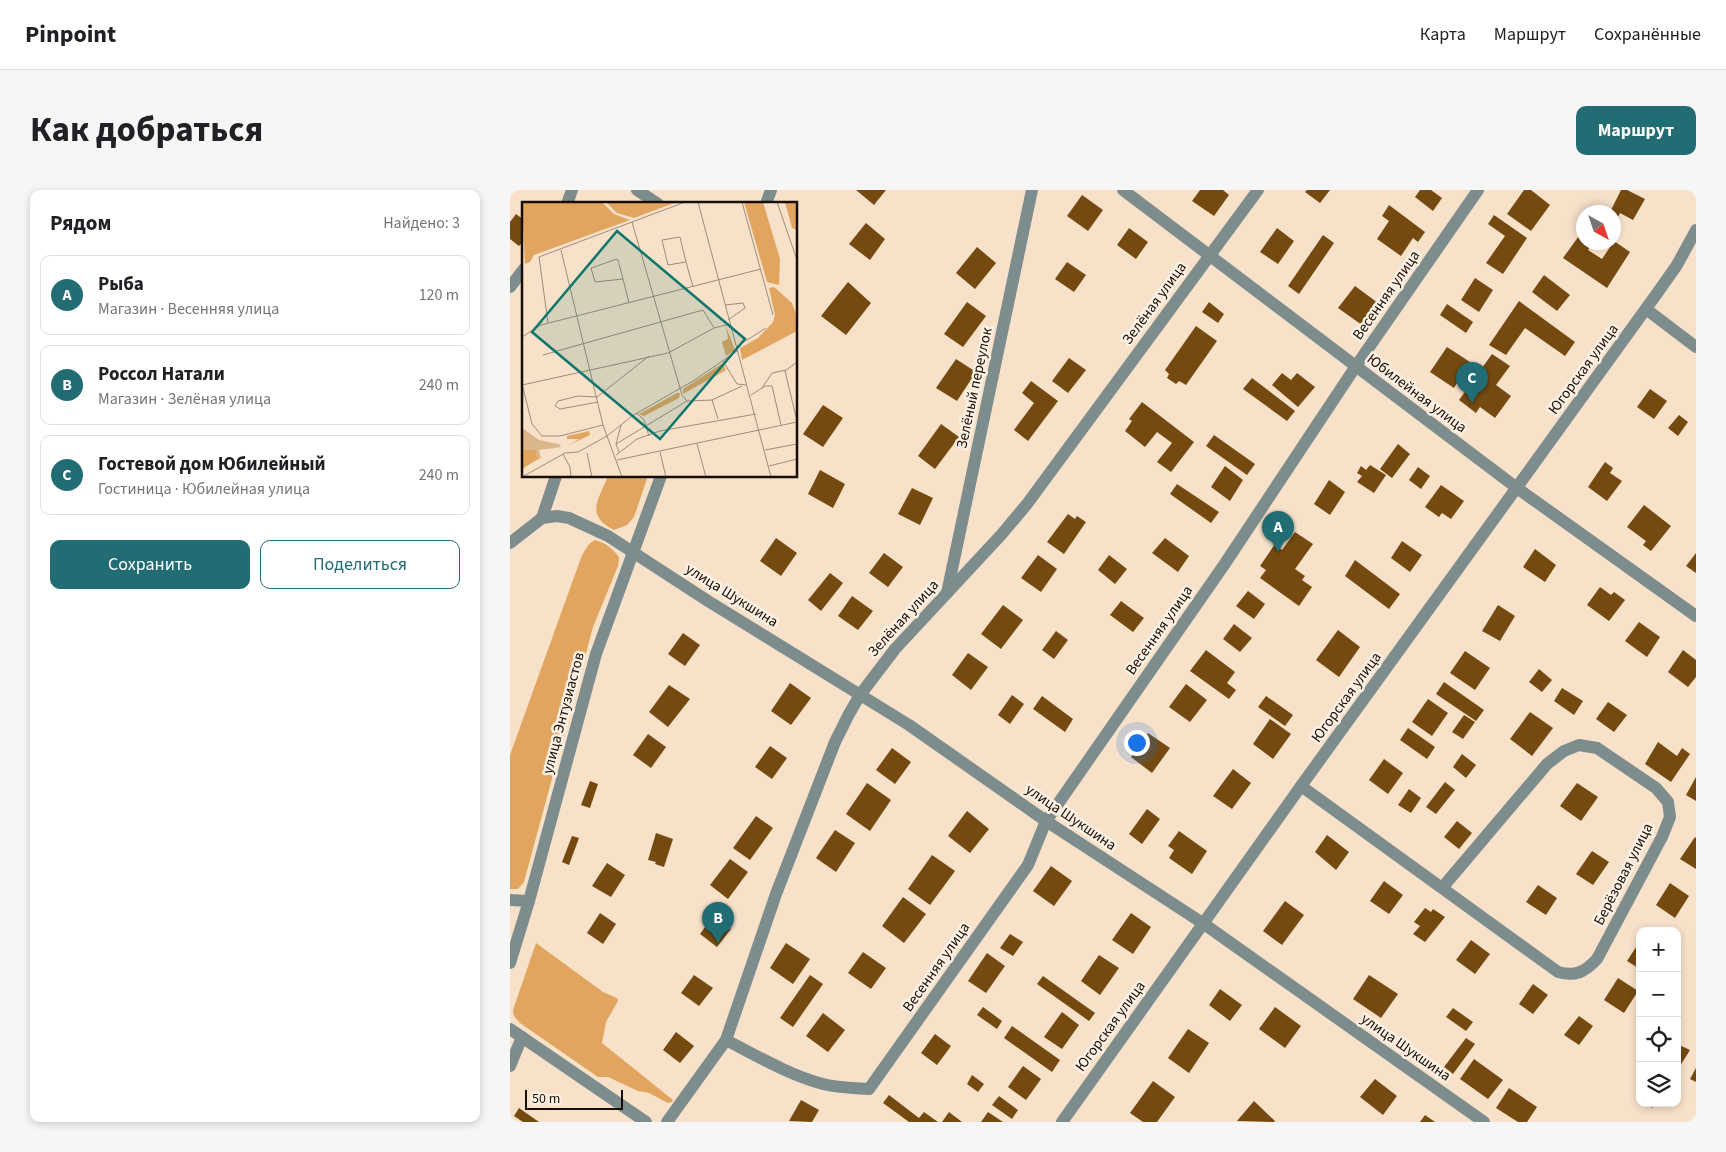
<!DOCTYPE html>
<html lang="ru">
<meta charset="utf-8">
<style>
:root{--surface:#fff;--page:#f6f6f6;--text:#202124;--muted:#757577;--line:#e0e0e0;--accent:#226d74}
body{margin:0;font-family:"Source Sans 3",sans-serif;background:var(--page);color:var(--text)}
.controls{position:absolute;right:15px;bottom:15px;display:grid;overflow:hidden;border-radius:10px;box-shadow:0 2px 8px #0003}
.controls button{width:45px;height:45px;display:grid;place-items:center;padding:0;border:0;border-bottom:1px solid var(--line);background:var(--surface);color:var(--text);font:25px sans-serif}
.compass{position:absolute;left:1066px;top:15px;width:45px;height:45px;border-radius:50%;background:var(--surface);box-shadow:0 2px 8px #0003;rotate:140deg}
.scale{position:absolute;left:15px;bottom:12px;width:98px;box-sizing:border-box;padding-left:5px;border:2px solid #150d06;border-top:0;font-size:14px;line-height:18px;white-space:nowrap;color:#150d06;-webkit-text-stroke:4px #fef0e2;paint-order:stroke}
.you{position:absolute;left:626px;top:552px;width:18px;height:18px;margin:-12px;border:4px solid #fff;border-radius:50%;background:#1a73e8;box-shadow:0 0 0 8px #1a73e833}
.badge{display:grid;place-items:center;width:32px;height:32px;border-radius:50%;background:var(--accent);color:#fff;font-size:16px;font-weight:700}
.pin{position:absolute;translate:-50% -41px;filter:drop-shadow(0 1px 2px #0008)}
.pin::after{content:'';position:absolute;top:26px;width:18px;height:15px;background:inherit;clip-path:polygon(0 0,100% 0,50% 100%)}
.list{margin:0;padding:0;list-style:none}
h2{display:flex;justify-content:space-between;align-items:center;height:65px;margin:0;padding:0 20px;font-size:21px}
h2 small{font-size:16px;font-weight:400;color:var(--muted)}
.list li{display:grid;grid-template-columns:32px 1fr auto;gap:15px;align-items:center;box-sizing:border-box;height:80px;margin:0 10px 10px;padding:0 10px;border:1px solid var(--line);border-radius:10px}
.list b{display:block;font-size:19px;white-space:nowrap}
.list p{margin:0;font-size:16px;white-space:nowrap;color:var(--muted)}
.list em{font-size:16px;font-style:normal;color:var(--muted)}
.actions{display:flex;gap:10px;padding:15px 20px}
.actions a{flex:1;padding:11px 0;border:1px solid var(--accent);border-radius:10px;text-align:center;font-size:18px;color:var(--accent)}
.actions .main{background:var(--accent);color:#fff}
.icon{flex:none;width:28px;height:28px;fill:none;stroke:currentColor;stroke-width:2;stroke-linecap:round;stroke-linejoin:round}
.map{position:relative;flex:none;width:1186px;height:932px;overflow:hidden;border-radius:10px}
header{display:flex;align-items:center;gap:30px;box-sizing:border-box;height:70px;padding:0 25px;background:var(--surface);border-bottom:1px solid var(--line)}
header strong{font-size:24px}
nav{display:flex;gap:28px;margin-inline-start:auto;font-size:18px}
.intro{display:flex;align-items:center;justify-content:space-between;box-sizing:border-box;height:120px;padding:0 30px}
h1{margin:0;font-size:35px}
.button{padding:12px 22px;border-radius:10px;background:var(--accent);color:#fff;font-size:18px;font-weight:700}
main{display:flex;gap:30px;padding:0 30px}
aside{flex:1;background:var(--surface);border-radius:10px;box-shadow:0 2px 8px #0003}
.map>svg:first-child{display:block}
.forest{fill:#e1a560}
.building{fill:#744a11}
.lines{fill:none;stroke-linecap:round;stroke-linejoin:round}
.minor{stroke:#7d8d8e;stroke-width:12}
.labels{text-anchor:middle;stroke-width:5;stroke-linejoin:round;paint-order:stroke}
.street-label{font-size:15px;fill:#150d06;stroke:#fef0e2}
.inset-road{fill:none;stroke:#9d8c7b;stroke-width:1}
.view{fill:#0f766e;fill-opacity:0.15;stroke:#0f766e;stroke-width:2.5}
.inset-edge{fill:none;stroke:#150d06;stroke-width:2.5}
</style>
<header>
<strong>Pinpoint</strong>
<nav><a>Карта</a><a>Маршрут</a><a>Сохранённые</a></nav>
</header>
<div class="intro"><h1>Как добраться</h1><a class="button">Маршрут</a></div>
<main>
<aside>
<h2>Рядом<small>Найдено: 3</small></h2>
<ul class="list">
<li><span class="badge">A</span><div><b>Рыба</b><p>Магазин · Весенняя улица</p></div><em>120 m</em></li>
<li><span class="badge">B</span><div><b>Россол Натали</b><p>Магазин · Зелёная улица</p></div><em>240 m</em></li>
<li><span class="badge">C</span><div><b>Гостевой дом Юбилейный</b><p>Гостиница · Юбилейная улица</p></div><em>240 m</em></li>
</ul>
<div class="actions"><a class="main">Сохранить</a><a>Поделиться</a></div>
</aside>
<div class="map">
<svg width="1186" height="932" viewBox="0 0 1186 932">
<rect width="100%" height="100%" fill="#f8e1c9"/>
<g class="forest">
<path d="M98,286h40l-14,41 -7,8 -13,5c-29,-15 -16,-29 -6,-54z"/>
<path d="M85,350c11,3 17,8 24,17l-1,9 -25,61 -69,255 -6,7h-8v-134l72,-200 7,-11z"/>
<path d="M26,753l67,49 14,6 1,3 -12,21 -4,21 71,57 -1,2 -4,1 -19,-10 -11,-2 -30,-14h-10l-78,-54 -6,-7 -1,-6z"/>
</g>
<g class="building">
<path d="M346,0h30l-12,15z"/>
<path d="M690,0h23l6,5 -15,21 -22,-15z"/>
<path d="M797,0h23l-10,13 -15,-11z"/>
<path d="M910,0h11l11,8 -9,13 -18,-14z"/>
<path d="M1014,0h7l19,15 -19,26 -24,-17z"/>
<path d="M1111,0h6l18,9 -12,21 -13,-7 -2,4 -4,-2v-3h-4z"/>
<path d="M572,5l21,15 -15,21 -21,-15z"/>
<path d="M879,15l36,27 -7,10 -5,-4 -12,18 -24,-17 12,-18 -7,-5z"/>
<path d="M6,24l8,6v21l-5,5 -9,-7v-17z"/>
<path d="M984,25l33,23 -24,36 -17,-11 19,-27 -17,-12z"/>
<path d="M356,33l19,16 -15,21 -21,-16z"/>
<path d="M619,38l19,14 -12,17 -19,-14z"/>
<path d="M767,38l17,13 -16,23 -18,-12z"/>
<path d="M1074,39v13h9l-5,8 14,9 12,-18 16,11 -23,36 -44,-30z"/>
<path d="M813,45l11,8 -35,51 -11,-8z"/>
<path d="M467,57l19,16 -21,26 -19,-16z"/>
<path d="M557,72l19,13 -12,17 -19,-13z"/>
<path d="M1034,85l26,20 -13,16 -25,-19z"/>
<path d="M965,88l18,12 -14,22 -18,-12z"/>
<path d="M338,92l23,21 -25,32 -25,-19z"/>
<path d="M845,96l23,17 -16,22 -24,-17z"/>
<path d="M1009,111l56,41 -10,14 -40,-28 -19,27 -17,-10z"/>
<path d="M457,112l19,14 -23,31 -19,-13z"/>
<path d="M699,112l15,12 -6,9 -16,-11z"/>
<path d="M937,114l26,18 -7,11 -26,-18z"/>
<path d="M686,136l21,15 -31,44 -7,-4 -3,3 -9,-6 2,-4 -4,-4z"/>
<path d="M937,157l23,15 -16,26 -24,-16z"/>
<path d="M982,164l18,12 -14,19 15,11 -16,22 -15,-11 -4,6 -17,-13z"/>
<path d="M559,168l17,12 -18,23 -16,-12z"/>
<path d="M446,169l20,13 -19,29 -21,-13z"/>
<path d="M772,183l9,7 6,-7 18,14 -17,20 -26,-22z"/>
<path d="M742,188l43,33 -8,10 -44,-32z"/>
<path d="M521,191l27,20 -30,40 -14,-11 20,-27 -12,-10z"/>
<path d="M1140,199l17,12 -13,18 -17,-12z"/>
<path d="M632,212l52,40 -23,30 -14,-10 15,-19 -15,-11 -12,15 -20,-16 7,-10 -3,-2z"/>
<path d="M313,215l20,13 -20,29 -20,-13z"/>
<path d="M1169,225l9,7 -10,14 -10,-8z"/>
<path d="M431,234l18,13 -24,32 -17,-13z"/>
<path d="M704,245l41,29 -8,11 -41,-29z"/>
<path d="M888,254l12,10 -18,24 -12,-9z"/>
<path d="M1095,272l8,6 -3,5 12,8 -15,20 -19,-14z"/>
<path d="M860,275l16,10 -12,18 -17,-11 5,-6 -5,-3 4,-7 5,4z"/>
<path d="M715,276l18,14 -13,21 -19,-14z"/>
<path d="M908,277l12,9 -9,13 -12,-9z"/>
<path d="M310,280l25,14 -12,24 -25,-14z"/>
<path d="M819,290l16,12 -15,23 -16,-11z"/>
<path d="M667,294l42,28 -8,11 -41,-29z"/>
<path d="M931,295l23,16 -13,18 -9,-6 -3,4 -14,-10z"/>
<path d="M402,298l21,10 -13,27 -22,-11z"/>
<path d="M1134,315l27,21 -20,25 -8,-6 3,-4 -19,-14z"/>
<path d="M558,324l7,5 2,-3 9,6 -22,32 -17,-12z"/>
<path d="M785,342l18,12 -18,25 10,7 -3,4 10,7 -13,19 -39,-28 6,-8 -6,-4 15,-22 7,6z"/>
<path d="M266,348l21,15 -16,23 -21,-15z"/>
<path d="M655,348l24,18 -11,16 -26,-19z"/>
<path d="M892,351l20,14 -12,17 -19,-14z"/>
<path d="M1025,359l21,16 -11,17 -22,-15z"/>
<path d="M374,363l19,14 -15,20 -19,-14z"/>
<path d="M1186,363v20l-10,-7z"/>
<path d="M528,365l19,14 -16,23 -20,-14z"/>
<path d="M599,365l18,14 -12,15 -17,-14z"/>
<path d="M845,370l45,34 -11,15 -44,-33z"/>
<path d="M320,383l13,10 -22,28 -13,-11z"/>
<path d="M1090,397l11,8 3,-3 11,8 -16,21 -22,-16z"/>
<path d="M738,401l17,13 -11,15 -18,-13z"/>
<path d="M342,406l21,15 -15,19 -20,-14z"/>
<path d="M611,411l23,17 -11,14 -23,-17z"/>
<path d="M493,415l20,15 -22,29 -20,-15z"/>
<path d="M988,415l17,11 -15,25 -18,-10z"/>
<path d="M1129,432l21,15 -13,20 -22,-16z"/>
<path d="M724,434l18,14 -12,14 -17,-13z"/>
<path d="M828,440l22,17 -21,30 -23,-17z"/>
<path d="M546,441l12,9 -14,19 -12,-9z"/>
<path d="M173,443l17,12 -15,21 -17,-12z"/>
<path d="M696,460l29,22 -8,11 9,7 -7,9 -39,-28z"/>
<path d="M1173,460l13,10v17l-8,10 -20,-15z"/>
<path d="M955,461l25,17 -15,22 -25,-17z"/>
<path d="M458,463l20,14 -17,23 -19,-15z"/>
<path d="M1029,479l13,11 -10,12 -13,-10z"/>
<path d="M934,492l40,28 -8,11 -40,-27z"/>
<path d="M280,493l21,15 -20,27 -20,-14z"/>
<path d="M676,494l21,16 -17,22 -21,-15z"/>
<path d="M159,495l21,14 -22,28 -19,-15z"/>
<path d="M1052,498l21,13 -9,14 -20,-14z"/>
<path d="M502,505l12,9 -14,20 -12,-9z"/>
<path d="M532,506l31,23 -8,13 -32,-23z"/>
<path d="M756,506l27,19 -8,11 -27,-19z"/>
<path d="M918,509l20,14 -16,23 -20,-14z"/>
<path d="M1098,512l19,13 -13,17 -18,-13z"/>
<path d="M1020,522l23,16 -21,28 -22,-17z"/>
<path d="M954,525l11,7 -12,17 -11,-7z"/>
<path d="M760,529l21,15 -18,25 -20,-15z"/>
<path d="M898,538l27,19 -8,12 -27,-19z"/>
<path d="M638,543l22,15 -18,25 -21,-16z"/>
<path d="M138,544l18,13 -15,21 -18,-13z"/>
<path d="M1148,552l19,14 5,-8 8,6 -19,28 -26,-18z"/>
<path d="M260,556l17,12 -15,21 -17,-12z"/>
<path d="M382,558l19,14 -16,22 -19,-14z"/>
<path d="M952,564l14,11 -10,13 -13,-11z"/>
<path d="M874,569l19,14 -15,21 -19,-14z"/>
<path d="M723,579l18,14 -19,26 -19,-13z"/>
<path d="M1186,587v24l-10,-6z"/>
<path d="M80,591l8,3 -8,24 -9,-3z"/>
<path d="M935,592l10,8 -19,24 -10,-7z"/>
<path d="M357,593l24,17 -21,31 -24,-17z"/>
<path d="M1067,593l21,14 -17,24 -21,-15z"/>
<path d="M899,599l12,9 -10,15 -13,-8z"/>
<path d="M637,619l13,10 -18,25 -13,-10z"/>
<path d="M457,621l22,18 -19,24 -22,-17z"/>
<path d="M246,626l17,12 -23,32 -17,-12z"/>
<path d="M947,631l15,12 -13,16 -15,-12z"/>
<path d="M325,640l20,13 -19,29 -20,-14z"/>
<path d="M669,641l28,20 -15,23 -23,-16 5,-8 -6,-4z"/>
<path d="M146,643l17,6 -9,28 -9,-3 1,-2 -8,-2z"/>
<path d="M817,645l22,17 -13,18 -21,-18z"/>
<path d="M62,646l7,2 -10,27 -7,-3z"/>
<path d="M1185,647l1,1v31l-16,-10z"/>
<path d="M1082,661l17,11 -16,23 -17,-11z"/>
<path d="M422,665l23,16 -25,34 -22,-16z"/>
<path d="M220,669l18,13 -20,27 -18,-14z"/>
<path d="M97,673l18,12 -14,22 -19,-11z"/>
<path d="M541,676l21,15 -18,25 -21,-15z"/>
<path d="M874,691l19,14 -14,19 -19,-13z"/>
<path d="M1160,693l19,13 -14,22 -19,-13z"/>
<path d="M1028,695l19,13 -11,17 -20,-13z"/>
<path d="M393,707l23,17 -22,29 -22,-17z"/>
<path d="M775,711l19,14 -22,30 -19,-14z"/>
<path d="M915,718l6,4 2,-3 12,8 -20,25 -12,-8 7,-8 -6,-4z"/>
<path d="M90,723l16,11 -13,20 -16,-11z"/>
<path d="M621,723l20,14 -18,27 -21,-14z"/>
<path d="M203,726l18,13 -14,18 -17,-13z"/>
<path d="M500,744l13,8 -10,14 -13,-8z"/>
<path d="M961,750l19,14 -15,20 -19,-14z"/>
<path d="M1130,751v28l-13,-8z"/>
<path d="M276,753l24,16 -17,25 -23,-16z"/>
<path d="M353,762l23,16 -15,21 -23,-16z"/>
<path d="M477,763l18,13 -19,27 -18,-12z"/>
<path d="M589,765l20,13 -19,27 -19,-14z"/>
<path d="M184,785l19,13 -14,18 -18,-13z"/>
<path d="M300,785l13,9 -30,43 -13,-9z"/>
<path d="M859,785l29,19 -17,24 -28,-19z"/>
<path d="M533,786l52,37 -6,8 -52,-37z"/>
<path d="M1108,788l20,13 -14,22 -20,-13z"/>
<path d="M1023,794l15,11 -15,19 -14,-10z"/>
<path d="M710,799l22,16 -12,16 -21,-16z"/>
<path d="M473,817l19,14 -5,8 -20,-14z"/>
<path d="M765,817l26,19 -16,22 -26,-19z"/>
<path d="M943,818l20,14 -7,9 -20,-14z"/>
<path d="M552,822l17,13 -17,24 -18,-12z"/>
<path d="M313,823l22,17 -17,22 -22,-16z"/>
<path d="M1069,826l14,10 -14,19 -15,-10z"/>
<path d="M502,836l48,34 -8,12 -48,-34z"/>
<path d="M678,839l21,14 -20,30 -21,-15z"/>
<path d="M166,842l18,14 -14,17 -17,-13z"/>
<path d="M425,844l16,12 -14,19 -16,-12z"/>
<path d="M956,848l9,6 -22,30 -9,-7z"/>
<path d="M1167,854l13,6 -10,16 -3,-1z"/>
<path d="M964,869l29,21 -15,19 -28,-20z"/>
<path d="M513,876l18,13 -15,21 -18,-13z"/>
<path d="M1186,878v14l-6,-3z"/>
<path d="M462,885l12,9 -6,8 -11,-8z"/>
<path d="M865,889l22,17 -14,19 -23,-18z"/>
<path d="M643,891l22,16 -18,25h-14l-13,-9z"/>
<path d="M999,898l28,19 -10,15h-9l-22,-14z"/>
<path d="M379,905l30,23 5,-6 14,10h-29l-26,-19z"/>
<path d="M489,906l19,14 -6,9 -20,-14z"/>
<path d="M291,910l18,10 -7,12 -23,-1z"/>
<path d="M744,911l21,20 -1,1 -37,-1z"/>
<path d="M1135,913h10l-3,5z"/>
<path d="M9,918l20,14h-16l-9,-6z"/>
<path d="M439,922l13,10h-20z"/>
<path d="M478,922l15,10h-22z"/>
<path d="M915,925l10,7h-15z"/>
</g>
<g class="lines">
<g class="minor">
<path d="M127,0l21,14"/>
<path d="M613,0l394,298 179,128"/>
<path d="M57,14l5,-14"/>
<path d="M256,14l5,-14"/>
<path d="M0,97l14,-18"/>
<path d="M1136,119l50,38"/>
<path d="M32,328l14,-42"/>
<path d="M0,353l32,-25 15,-2 12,2 39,18 100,65 201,124 137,96 158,103 280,198"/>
<path d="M437,403l85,-403"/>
<path d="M791,596l257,186c17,5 27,0 39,-13l65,-122 8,-20 -2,-15 -12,-14 -59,-40 -18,-3 -15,6 -17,13 -105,124"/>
<path d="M0,710l19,1"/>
<path d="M0,773l19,-62 67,-247 65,-178"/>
<path d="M0,839l136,93"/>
<path d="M216,850c31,16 63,35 97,44 15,4 31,4 46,5l159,-224 18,-44 178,-256 132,-199 122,-176"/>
<path d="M0,876l12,-29"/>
<path d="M157,932l59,-82 50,-146 59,-152 14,-28 11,-19 35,-46 106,-114 26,-31 231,-314"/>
<path d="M552,932l239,-336 357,-494 19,-27 19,-35"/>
</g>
</g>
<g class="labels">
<g class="street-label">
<text transform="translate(876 105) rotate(-55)" y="5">Весенняя улица</text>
<text transform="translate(644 113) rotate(-54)" y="5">Зелёная улица</text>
<text transform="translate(1073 179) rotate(-54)" y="5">Югорская улица</text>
<text transform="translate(464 198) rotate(-78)" y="5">Зелёный переулок</text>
<text transform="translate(907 203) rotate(37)" y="5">Юбилейная улица</text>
<text transform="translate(222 405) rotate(32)" y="5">улица Шукшина</text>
<text transform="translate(393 428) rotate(-48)" y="5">Зелёная улица</text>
<text transform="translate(649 440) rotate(-55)" y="5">Весенняя улица</text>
<text transform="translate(836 507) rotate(-54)" y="5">Югорская улица</text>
<text transform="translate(53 523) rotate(-75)" y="5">улица Энтузиастов</text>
<text transform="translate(561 627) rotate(34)" y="5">улица Шукшина</text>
<text transform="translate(1113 684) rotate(-63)" y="5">Берёзовая улица</text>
<text transform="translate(426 777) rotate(-55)" y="5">Весенняя улица</text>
<text transform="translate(600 836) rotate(-54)" y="5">Югорская улица</text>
<text transform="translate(896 857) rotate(35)" y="5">улица Шукшина</text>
</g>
</g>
<g transform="translate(12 12)">
<rect width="275" height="275" fill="#f8e1c9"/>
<path d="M0,226l17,12 20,4 2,3 -22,3 2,8 -4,2 -10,-10h-5z" fill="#dbb58c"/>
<path d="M0,0h80l12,12 16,6 -96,35 -4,7 -5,2zM84,0h71l-43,16 -17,-5zM222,0h19l17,57 -1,26 -12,-3zM263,0h12v28l-5,-2zM252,85l18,16 5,14v14l-55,29 -2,-12 18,-10 15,-16 2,-7 -6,-27zM204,124l9,24 -9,6 -4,-14 6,-3zM201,161l3,7 -43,24v-5zM155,191h3l-1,5 -35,18 -5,-2zM67,229l1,4 -23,11 12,-7h-12v-3zM0,248h13l3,9 -16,10z" fill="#e1a560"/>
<path class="inset-road" d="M176,0l73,275M220,0l31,113M255,0l20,58M110,20l50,173 5,6 25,-1 6,19M39,48l42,175 19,52M164,60l-18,3 -6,-25 18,-3 6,25 7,25M101,77l-28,3 -4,-14 26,-9 1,1 5,19 6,24M203,103l18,-2 2,5 -17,12M26,121l-9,-66 146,-55M0,135l19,-12 220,-56M214,145l30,-19M21,153l160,-45 11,18M201,159l14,23 10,1M275,160l-12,9 12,50M0,182l10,40 10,12h18l43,-11M0,183l146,-32 46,-25 16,-4M240,186l10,-15 14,-3M229,193l14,-9h7l9,39M190,198l30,-14M76,200l-38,7 -5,-3 3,-5 20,-5 19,1 52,-41M115,211l7,7 5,16M94,242l71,-43M175,242l9,33M243,248l32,-6M97,250l-3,-8 5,-19M138,250l6,25M65,251l5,24M41,252l7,13 1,10M94,253l21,-16 23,-8 96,-17M95,258l180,-38M247,264l28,-7M0,275l43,-24 13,-1 29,-16 25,-20 61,-35 44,-30"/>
<path class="view" d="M95,29l128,108 -85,100 -128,-107z"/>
<rect width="275" height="275" class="inset-edge"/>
</g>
</svg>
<div class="controls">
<button>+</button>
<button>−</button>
<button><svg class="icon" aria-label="locate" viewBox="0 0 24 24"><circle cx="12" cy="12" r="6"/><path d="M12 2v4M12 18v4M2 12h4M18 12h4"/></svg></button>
<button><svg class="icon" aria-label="layers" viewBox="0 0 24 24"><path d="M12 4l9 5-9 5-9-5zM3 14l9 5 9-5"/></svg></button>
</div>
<svg class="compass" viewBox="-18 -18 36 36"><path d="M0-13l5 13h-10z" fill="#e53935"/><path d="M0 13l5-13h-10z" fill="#757577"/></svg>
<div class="scale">50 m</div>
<div class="you"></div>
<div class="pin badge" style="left:768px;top:362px">A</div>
<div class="pin badge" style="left:208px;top:753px">B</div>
<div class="pin badge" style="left:962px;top:213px">C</div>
</div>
</main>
